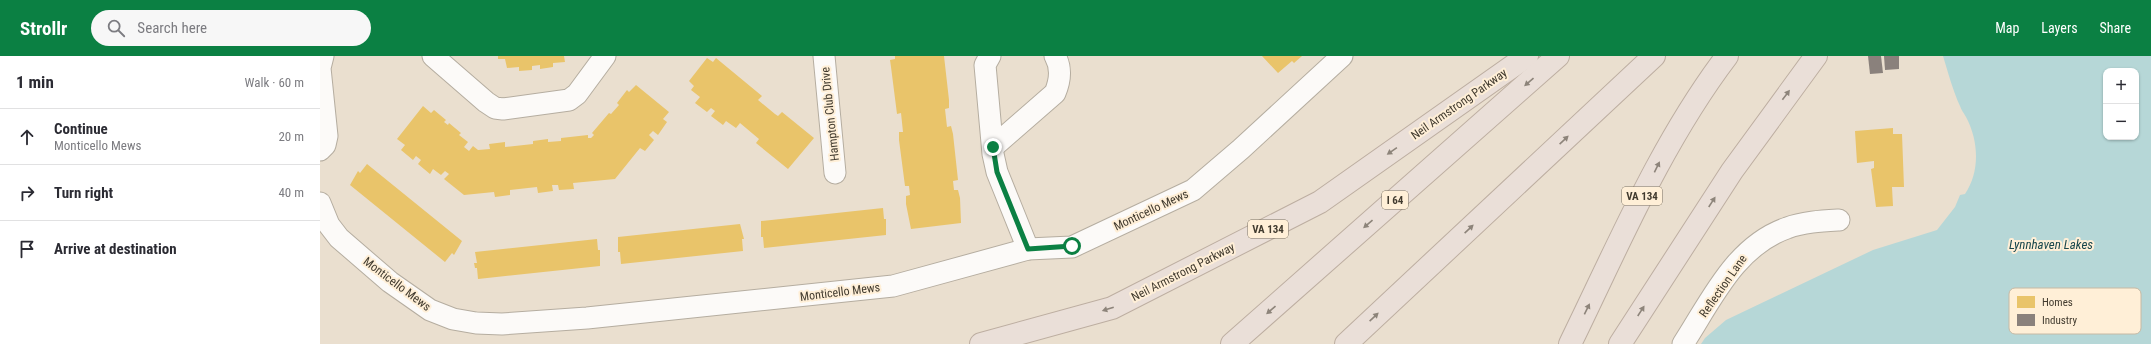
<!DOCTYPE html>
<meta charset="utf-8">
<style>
:root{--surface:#fff;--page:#f7f7f7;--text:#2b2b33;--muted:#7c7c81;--line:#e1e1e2;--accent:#0b8043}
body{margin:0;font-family:"Roboto Condensed",sans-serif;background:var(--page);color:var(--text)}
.controls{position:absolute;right:12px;top:12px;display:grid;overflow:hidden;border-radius:8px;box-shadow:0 1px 3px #0004}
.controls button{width:36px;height:36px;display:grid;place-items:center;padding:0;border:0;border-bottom:1px solid var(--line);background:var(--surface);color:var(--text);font:20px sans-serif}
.stop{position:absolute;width:12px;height:12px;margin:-9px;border:3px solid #0b8043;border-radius:50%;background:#fff}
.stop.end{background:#0b8043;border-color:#fff;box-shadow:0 1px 4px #0008}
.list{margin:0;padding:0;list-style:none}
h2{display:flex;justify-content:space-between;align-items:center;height:52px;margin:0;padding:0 16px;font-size:17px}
h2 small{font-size:13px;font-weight:400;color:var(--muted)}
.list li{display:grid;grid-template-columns:26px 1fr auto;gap:12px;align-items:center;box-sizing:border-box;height:56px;padding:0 16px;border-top:1px solid var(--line)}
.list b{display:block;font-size:15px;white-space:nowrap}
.list p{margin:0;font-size:13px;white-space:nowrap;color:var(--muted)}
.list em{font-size:13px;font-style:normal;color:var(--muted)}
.icon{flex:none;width:22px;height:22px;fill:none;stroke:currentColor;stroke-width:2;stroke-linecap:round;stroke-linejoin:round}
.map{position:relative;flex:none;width:1831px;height:288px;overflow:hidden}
header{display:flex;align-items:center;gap:24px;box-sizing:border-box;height:56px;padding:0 20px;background:var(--accent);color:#fff}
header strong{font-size:19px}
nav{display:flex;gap:22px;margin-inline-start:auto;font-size:14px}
.search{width:280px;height:36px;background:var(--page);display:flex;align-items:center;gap:10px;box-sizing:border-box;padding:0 14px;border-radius:22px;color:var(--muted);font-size:15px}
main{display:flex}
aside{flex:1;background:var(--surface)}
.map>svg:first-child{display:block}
.water{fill:#b6d7d7;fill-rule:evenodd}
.homes{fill:#e9c46a}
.industry{fill:#8a817c}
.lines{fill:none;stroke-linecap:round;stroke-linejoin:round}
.minor-casing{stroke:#b5ada0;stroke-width:23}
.highway-casing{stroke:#bdaea1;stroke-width:24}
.minor{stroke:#fcfaf8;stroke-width:21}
.highway{stroke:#eadfd8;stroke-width:22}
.oneway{fill:#8d847a}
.route{stroke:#0b8043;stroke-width:5}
.labels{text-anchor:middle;stroke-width:4;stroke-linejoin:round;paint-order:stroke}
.shield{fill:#ffefd7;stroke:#7a7061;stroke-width:1}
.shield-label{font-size:11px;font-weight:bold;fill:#413a2e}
.street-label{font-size:12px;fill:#413a2e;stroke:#ffefd7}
.water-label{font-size:13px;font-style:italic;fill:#17464c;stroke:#ffefd7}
.key{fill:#ffefd7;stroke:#c6b9a4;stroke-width:1}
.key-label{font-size:11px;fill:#413a2e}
</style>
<header>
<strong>Strollr</strong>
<div class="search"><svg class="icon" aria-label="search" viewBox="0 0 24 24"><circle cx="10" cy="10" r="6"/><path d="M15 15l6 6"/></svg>Search here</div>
<nav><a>Map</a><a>Layers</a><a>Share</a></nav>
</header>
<main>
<aside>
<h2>1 min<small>Walk · 60 m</small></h2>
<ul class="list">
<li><svg class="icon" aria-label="ahead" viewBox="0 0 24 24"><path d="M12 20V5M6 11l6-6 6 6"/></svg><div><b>Continue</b><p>Monticello Mews</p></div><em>20 m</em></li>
<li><svg class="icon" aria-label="right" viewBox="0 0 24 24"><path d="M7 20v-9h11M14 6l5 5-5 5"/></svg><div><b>Turn right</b></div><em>40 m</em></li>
<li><svg class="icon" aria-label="arrive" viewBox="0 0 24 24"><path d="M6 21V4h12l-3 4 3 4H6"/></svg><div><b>Arrive at destination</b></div></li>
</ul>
</aside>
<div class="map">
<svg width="1831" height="288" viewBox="0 0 1831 288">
<rect width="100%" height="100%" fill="#eadfcf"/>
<path class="water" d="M1623,0h208v288h-450l4,-6 21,-18 147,-70 64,-20 18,-23 5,-12 5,-1c15,-22 14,-53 1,-77 -2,-4 -5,-7 -6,-11 -7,-15 -12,-34 -17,-50zM1786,15h30v66h-30z"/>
<g class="homes">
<path d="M178,0h66l1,6 -12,1v4l-13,2v-4l-8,1v4l-13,1v-4l-12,1 -2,-9h-7z"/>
<path d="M575,0h49l5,44v8l-4,1 2,18 4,-1 2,8 5,46 -5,1 1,9h4l2,8 1,25 -50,6 -5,-25v-8l4,-1 -1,-9h-4l-6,-46v-8h4l-2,-19 -4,1 -6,-47 -1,-7 5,-1z"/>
<path d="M942,0h40l-8,7 -2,-2 -14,12z"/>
<path d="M387,2l6,4 3,-4 46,38 -4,4 17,14 3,2 4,-4 32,26 -26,31 -32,-26 3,-4 -19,-16 -4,5 -10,-7 -3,4 -12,-9 4,-5 -4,-3 -4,4 -12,-9 5,-6 -9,-7 3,-4 -5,-5z"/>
<path d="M316,29l33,27 -6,7 4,3 -9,13 -5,-4 -4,4 5,5 -9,11 -5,-3 -25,31 -42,4 1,6 -15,1 -1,-5h-6l1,6 -15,2 -1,-6 -27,3v5l-15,2 -1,-5 -30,3 -20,-16 5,-5 -4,-3 -4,4 -8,-6 -3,5 -12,-10 3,-4 -5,-4 -3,4 -12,-10 4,-5 -8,-6 26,-33 8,7 3,-3 12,10 -2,2 4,3 1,-2 12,10 -2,2 9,7 -4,5 5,4 4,-5 5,4 12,-1 -1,-5 16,-2v5l28,-3v-3l15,-2v3l13,-1v-3l27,-3v3h3l3,-3 -2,-2 17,-20 2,1 8,-9 -2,-2 10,-13 2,2z"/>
<path d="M1573,72v6h9l2,53h-12l1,19 -17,1 -5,-38 3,-1v-7l-17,2 -2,-32z"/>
<path d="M47,108l95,77 -8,14 -2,-2 -7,9 -95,-77 8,-14 2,2z"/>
<path d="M563,152l1,11h2v16l-122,13 -1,-11h-2v-16z"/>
<path d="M420,168l4,15h-2l1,12 -122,13 -1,-12h-2v-15z"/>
<path d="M277,183l1,11h2v16l-122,13 -1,-11h-2l-1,-5h3l-2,-11z"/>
</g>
<g class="industry">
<path d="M1548,0h13l2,17 -13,1z"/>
<path d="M1564,0h15v13l-14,1z"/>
</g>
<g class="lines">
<g class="minor-casing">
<g id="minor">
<path d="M113,0l53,46 9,6 8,1 66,-9 8,-6 28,-38"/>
<path d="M504,0l11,117"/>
<path d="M670,0l-5,9 8,89 4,18 31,77"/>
<path d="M673,91l62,-54c5,-12 7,-25 0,-37"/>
<path d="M0,94l5,-5 2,-9 -7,-68 3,-12"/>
<path d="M0,147l9,22 10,13 51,44 40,28 23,9 23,4 26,1 85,-6 306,-32 135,-37 44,-2 121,-57 48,-41 101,-93"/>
<path d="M1363,288c28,-43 52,-98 104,-116 16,-6 35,-7 52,-8"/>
</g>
</g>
<g class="highway-casing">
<g id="highway">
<path d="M661,288l131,-36 208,-106 207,-146"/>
<path d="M912,288l326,-288"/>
<path d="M1026,288l308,-288"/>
<path d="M1250,288c48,-98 91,-201 157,-288"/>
<path d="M1300,288l112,-173 84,-115"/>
</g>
</g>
<use href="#minor" class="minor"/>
<use href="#highway" class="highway"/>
</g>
<defs><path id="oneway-solid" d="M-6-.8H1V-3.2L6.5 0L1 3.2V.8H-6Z"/></defs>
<g class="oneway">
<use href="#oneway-solid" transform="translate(1209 26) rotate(139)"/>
<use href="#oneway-solid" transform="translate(1466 39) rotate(-53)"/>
<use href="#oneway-solid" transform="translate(1244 84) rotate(-43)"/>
<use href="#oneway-solid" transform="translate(1072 95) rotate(145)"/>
<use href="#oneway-solid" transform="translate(1337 111) rotate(-64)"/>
<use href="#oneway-solid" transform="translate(1392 146) rotate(-57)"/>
<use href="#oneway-solid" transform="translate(1048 168) rotate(139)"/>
<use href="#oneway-solid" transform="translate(1149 173) rotate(-43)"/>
<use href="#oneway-solid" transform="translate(788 253) rotate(163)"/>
<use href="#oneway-solid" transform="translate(1267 253) rotate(-64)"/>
<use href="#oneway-solid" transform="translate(951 254) rotate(139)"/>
<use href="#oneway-solid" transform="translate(1321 255) rotate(-57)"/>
<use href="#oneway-solid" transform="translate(1054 261) rotate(-43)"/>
</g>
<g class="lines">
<path class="route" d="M673,91l4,25 31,77 44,-3"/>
</g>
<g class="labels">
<g class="shield">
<rect x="1302" y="131" width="40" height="18" rx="3"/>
<rect x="1062" y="135" width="26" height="18" rx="3"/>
<rect x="928" y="164" width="40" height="18" rx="3"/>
</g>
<g class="shield-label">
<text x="1322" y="144">VA 134</text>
<text x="1075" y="148">I 64</text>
<text x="948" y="177">VA 134</text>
</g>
<g class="street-label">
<text transform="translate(1139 48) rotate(-35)" y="4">Neil Armstrong Parkway</text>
<text transform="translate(510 58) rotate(-96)" y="4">Hampton Club Drive</text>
<text transform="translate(831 154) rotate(-25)" y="4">Monticello Mews</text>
<text transform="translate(863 216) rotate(-27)" y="4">Neil Armstrong Parkway</text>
<text transform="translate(77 228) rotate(37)" y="4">Monticello Mews</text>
<text transform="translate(1403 230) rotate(-55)" y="4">Reflection Lane</text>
<text transform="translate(520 236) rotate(-7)" y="4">Monticello Mews</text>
</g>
<g class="water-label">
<text x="1731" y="193">Lynnhaven Lakes</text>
</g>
</g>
<rect x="1689" y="232" width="132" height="46" rx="6" class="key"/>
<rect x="1697" y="240" width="18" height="12" fill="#e9c46a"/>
<rect x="1697" y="258" width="18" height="12" fill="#8a817c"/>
<g class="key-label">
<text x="1722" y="250">Homes</text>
<text x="1722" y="268">Industry</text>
</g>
</svg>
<div class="controls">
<button>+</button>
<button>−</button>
</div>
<div class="stop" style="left:752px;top:190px"></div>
<div class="stop end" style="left:673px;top:91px"></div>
</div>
</main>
